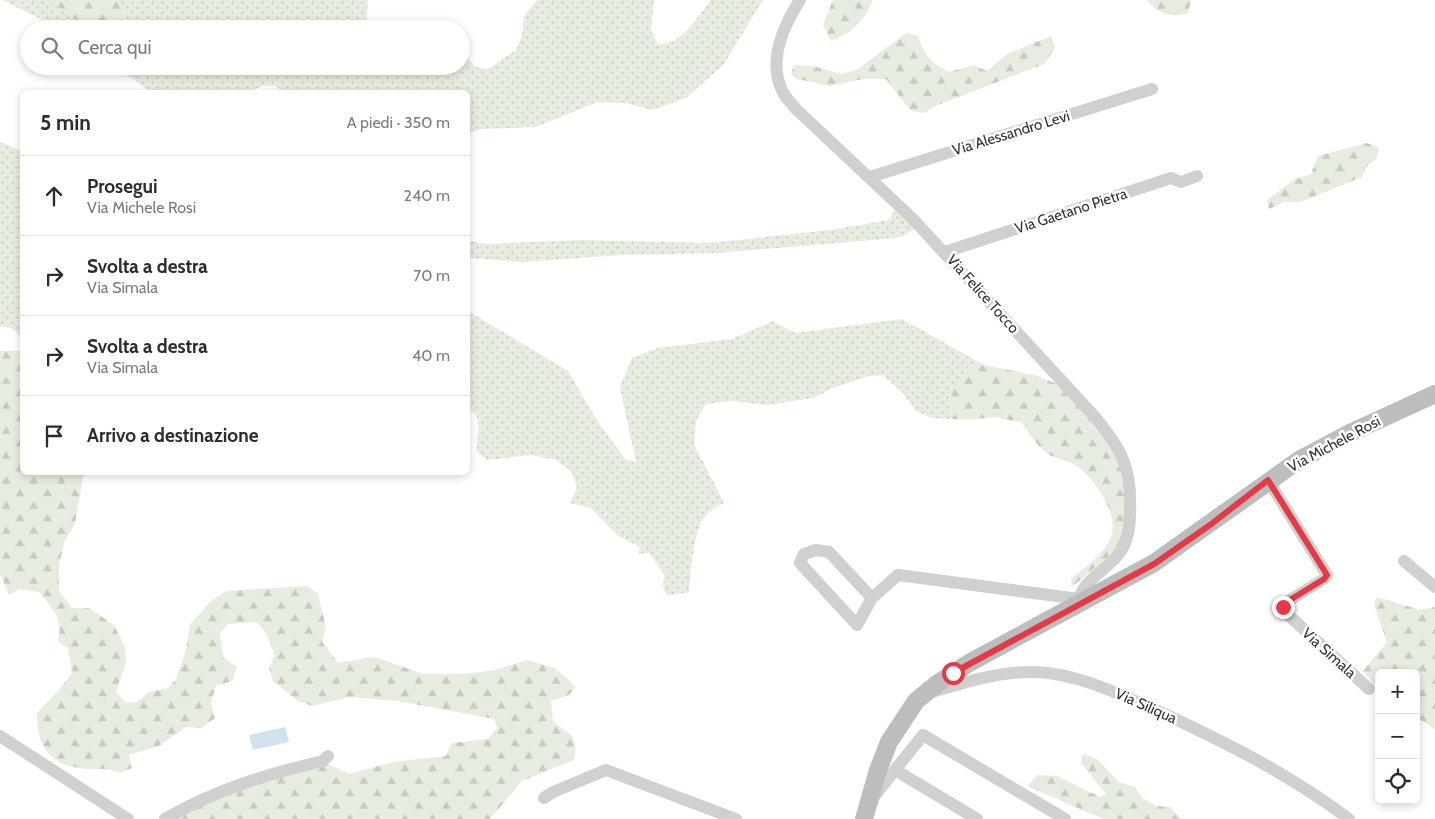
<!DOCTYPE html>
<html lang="it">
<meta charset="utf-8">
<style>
:root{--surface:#fff;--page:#f7f7f7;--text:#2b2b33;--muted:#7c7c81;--line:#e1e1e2}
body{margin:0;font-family:Cabin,sans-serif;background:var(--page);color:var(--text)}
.controls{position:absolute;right:15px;bottom:15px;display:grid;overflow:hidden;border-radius:8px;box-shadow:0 2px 8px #0003}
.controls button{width:45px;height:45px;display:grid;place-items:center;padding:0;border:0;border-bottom:1px solid var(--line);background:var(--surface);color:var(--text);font:25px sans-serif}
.stop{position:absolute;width:15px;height:15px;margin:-11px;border:4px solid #e63946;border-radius:50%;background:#fff}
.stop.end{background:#e63946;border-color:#fff;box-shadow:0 1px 5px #0008}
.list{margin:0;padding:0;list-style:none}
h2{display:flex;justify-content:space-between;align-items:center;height:65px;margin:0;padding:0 20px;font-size:21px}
h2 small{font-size:16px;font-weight:400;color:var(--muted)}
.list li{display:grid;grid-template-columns:32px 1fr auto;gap:15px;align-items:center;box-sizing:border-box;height:80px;padding:0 20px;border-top:1px solid var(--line)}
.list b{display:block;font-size:19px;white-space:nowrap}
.list p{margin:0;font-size:16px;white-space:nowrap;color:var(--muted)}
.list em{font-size:16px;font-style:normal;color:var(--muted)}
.icon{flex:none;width:28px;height:28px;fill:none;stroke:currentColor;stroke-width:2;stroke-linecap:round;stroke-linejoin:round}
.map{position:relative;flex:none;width:1435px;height:819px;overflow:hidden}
.search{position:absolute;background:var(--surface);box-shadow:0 2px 8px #0003;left:20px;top:20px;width:450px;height:55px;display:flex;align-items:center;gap:12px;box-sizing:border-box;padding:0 18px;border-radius:28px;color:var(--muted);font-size:19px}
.panel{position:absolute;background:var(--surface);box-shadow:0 2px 8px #0003;left:20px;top:90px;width:450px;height:385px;border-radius:8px}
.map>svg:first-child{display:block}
.grass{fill:url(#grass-dots)}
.forest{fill:url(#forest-firs)}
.water{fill:#cfe2ee}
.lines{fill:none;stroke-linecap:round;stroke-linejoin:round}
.street{stroke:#d0d0d0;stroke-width:12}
.secondary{stroke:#bdbdbd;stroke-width:18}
.route{stroke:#e63946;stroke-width:6}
.labels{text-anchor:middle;stroke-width:5;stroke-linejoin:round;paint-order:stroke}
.street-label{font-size:15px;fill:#333;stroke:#fff}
</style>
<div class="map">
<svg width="1435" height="819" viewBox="0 0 1435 819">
<defs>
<pattern id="grass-dots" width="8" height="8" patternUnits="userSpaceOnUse" patternTransform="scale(1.25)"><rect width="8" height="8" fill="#e6ecdf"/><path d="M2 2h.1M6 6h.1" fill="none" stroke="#c6cbc0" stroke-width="1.8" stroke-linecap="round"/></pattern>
<pattern id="forest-firs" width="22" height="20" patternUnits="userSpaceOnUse" patternTransform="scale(1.25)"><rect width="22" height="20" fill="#e6ecdf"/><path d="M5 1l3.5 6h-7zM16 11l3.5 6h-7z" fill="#c6cbc0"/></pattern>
</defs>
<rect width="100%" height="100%" fill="#fff"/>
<g class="grass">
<path d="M2,0h47l39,29h-27z"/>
<path d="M120,0h248l-2,29h-236z"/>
<path d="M537,0h117l-3,30 7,14c23,2 40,-28 53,-44h52l-39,64 -38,34 -34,12 -27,-7 -28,-1 -61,25 -53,2 -15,4v-41h-186l-6,-6h-14l-13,6h-98l-37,-26h347v-14l15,15 12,2 28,-19 6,-14 2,-20z"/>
<path d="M0,142l22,9v191c-5,-11 -10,-16 -22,-16z"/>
<path d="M894,211l12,3 9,15 -12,7 -18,3 -169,14 -95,2 -98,7 -55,-4v-17l19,3 93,-4 130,3 120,-13 59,-10z"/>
<path d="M468,311l100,60 28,48 30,41 10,2 -16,-75 12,-29 25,-10 75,-9 41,-18 22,12 107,-14 82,46 -16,2c-10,21 -25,27 -16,52l-20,-1 -17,-8 -12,-17 -20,-18 -14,1 -36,12 -20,10 -46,7 -36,-4 -25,3 -10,17 -2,23 30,59c-6,3 -14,7 -19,13 -12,14 -14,58 -16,76l-22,4 -4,-9 1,-13 -15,-21 -11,1 2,-7 -23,-12 -26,-27 -21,-5 7,-15 -5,-16 -15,-12 -26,-5 -44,5 -10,-8c-2,-15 9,-35 -9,-43z"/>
</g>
<g class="forest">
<path d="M49,0h71l10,29h-42z"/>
<path d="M833,0h40c-9,21 -21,33 -42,41l-8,-16z"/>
<path d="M1147,0h44l-3,13c-18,5 -29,1 -41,-13z"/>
<path d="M906,33l12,3c6,19 13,27 31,36l25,-7 13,6 20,-17 44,-18 4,12 -11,16 -104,40 -16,9 -13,-2 -25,-32h-23l-33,7 -33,-7 -6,-5 3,-9 19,1 29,8 16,-5z"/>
<path d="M1367,143l12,5 -2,10 -11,9 -4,10 -61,25h-17l-15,7 -2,-9 28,-21 16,-5 7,-18z"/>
<path d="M0,351h22v121l62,1 -9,51 -10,16 -6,24v27l13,17h17l25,17 11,22 1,16 -10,29 10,11 11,-1 12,-10 19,-4 8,-9 10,-29 4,-25 20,-23 16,-11 81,-5 11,8 8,33 -4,15 16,21 37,-6 48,17h36l33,-3 35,-11 28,8 21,19 -7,8 -18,6 2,21c18,12 26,15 21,38l-52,21 -32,38h-317l34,-20 99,-32 24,-2 19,9 44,-12 53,-6 6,-13 36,-4 9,-11 -3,-9 -96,-18 -48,-4 -38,9 -14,-5 -25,-20 -4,-13 6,-13 -9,-22 -9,-11 -29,2 -8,9 3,24 14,10 -5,14 -16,5 -5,16 4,16 -14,10 -15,-1 -27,19 -30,9 3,13 -12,5c-17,-7 -25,-2 -41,-5 -32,-4 -43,-27 -42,-55l22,-23 13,-17 -4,-25 -10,-6c5,-25 -4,-31 -19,-50l-19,-3 -11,6 -9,-22z"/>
<path d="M984,365l50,10 29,11 61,76 1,73 -7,13 -46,39 -1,-8c32,-26 57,-42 31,-84 -8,-13 -15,-23 -29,-31 -7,-4 -17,-5 -25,-10 -11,-8 -19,-21 -27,-32l-27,-5 -23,3 -19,-1c-9,-25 6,-31 16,-52z"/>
<path d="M1377,597l43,13 15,-3v122l-19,-12v-44h-37v17l-16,-19 24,-29 -13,-37z"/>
<path d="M1083,754l14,5 22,23 16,5 7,11 14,8 14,1 11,12h-78l-76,-33 11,-11 19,1 43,21 6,-3 -25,-31z"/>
</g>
<path class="water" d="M285,727l4,15 -36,8 -4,-15z"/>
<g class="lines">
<g class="street">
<path d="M800,0c-18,28 -34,65 -15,96l12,14 115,108 183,199c28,34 37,52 35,96 0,15 -2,31 -13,43 -12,15 -39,27 -38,49"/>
<path d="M870,177l282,-88"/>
<path d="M945,252l226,-74 10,4 16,-6"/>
<path d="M1268,480l59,95 -3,4 -39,24 -1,8 85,78"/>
<path d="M1404,561l31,26"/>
<path d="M872,598l-43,-46 -13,-2 -12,4 -4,9 57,62 15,-27 26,-23 181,24"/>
<path d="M932,692c33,-10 68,-21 104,-20 43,2 83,22 122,39 67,31 131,63 191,108"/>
<path d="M0,736l128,83"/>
<path d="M895,770l28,-35 142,84"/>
<path d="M544,798l9,-6 53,-22 130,49"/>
<path d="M872,799l23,-29 82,49"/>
<path d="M165,819c50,-29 102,-45 158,-58l5,-5"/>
</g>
<path class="secondary" d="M864,819l14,-49 11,-28 27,-41 22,-18 31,-20 185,-100 145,-103 51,-27 85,-39"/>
</g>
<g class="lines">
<path class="route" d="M953,673l201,-109 56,-39 58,-45 59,95 -3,4 -39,24 -2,4"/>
</g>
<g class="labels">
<g class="street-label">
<text transform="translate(1011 133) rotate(-17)" y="5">Via Alessandro Levi</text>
<text transform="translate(1071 211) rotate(-18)" y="5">Via Gaetano Pietra</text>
<text transform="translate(983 294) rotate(48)" y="5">Via Felice Tocco</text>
<text transform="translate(1334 444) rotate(-28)" y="5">Via Michele Rosi</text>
<text transform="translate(1329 653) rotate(42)" y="5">Via Simala</text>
<text transform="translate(1146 706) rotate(24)" y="5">Via Siliqua</text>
</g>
</g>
</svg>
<div class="controls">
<button>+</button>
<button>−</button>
<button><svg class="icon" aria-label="locate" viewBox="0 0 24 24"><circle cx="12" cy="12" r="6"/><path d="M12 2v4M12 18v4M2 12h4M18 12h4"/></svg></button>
</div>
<div class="stop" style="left:953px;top:673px"></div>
<div class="stop end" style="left:1283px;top:607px"></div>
<div class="search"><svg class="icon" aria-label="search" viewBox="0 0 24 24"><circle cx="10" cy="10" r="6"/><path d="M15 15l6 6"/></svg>Cerca qui</div>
<section class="panel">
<h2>5 min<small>A piedi · 350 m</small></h2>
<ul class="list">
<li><svg class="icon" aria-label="ahead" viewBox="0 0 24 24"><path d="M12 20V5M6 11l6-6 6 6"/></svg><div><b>Prosegui</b><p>Via Michele Rosi</p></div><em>240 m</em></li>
<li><svg class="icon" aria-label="right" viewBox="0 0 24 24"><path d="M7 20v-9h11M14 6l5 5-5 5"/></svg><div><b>Svolta a destra</b><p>Via Simala</p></div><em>70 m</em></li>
<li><svg class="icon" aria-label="right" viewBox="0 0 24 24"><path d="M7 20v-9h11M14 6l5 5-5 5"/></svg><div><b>Svolta a destra</b><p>Via Simala</p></div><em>40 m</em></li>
<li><svg class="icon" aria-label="arrive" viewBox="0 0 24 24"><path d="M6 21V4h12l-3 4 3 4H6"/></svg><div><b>Arrivo a destinazione</b></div></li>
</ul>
</section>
</div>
